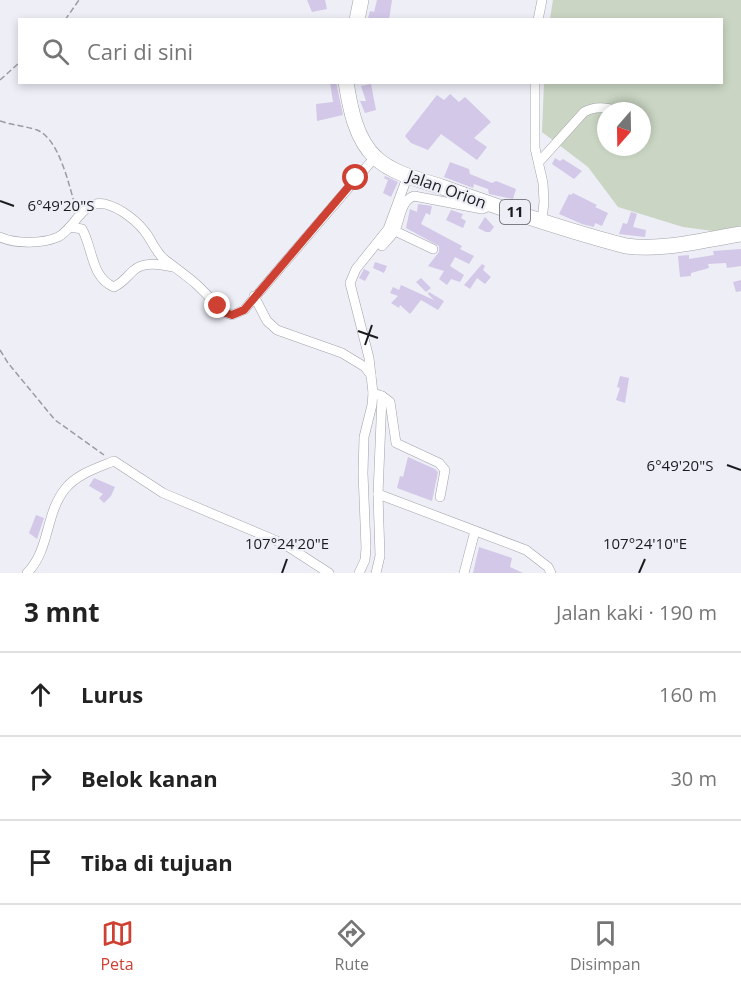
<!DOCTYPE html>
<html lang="id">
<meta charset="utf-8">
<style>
:root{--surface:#fff;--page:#f6f6f6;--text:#222;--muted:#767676;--line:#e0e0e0;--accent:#ce4132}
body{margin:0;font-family:"Open Sans",sans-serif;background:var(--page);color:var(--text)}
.compass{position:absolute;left:597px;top:102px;width:54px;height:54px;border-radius:50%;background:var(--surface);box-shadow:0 3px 9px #0003;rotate:200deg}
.stop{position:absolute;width:18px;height:18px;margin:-14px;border:4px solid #ce4132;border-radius:50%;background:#fff}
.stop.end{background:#ce4132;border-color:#fff;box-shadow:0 2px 6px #0008}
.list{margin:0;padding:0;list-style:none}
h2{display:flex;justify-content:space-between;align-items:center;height:78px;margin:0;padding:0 24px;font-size:26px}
h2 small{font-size:20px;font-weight:400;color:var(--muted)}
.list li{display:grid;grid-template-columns:39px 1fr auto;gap:18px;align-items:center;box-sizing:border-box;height:84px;padding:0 24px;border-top:2px solid var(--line)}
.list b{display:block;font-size:22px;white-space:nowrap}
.list em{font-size:20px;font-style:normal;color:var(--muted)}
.icon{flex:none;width:33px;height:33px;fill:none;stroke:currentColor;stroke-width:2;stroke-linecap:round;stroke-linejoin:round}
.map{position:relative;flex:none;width:741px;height:573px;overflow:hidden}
.search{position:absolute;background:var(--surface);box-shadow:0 3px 9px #0003;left:18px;right:18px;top:18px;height:66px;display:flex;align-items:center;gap:15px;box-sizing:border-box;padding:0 21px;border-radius:0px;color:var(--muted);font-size:22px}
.sheet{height:330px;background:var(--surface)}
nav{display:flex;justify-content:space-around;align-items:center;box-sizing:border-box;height:84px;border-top:2px solid var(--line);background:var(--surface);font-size:16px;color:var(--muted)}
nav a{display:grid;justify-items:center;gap:3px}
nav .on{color:var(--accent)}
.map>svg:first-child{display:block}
.green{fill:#cad5c3;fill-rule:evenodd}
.building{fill:#d3c8e8}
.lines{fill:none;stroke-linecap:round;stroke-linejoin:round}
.minor-casing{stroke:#a0a2a9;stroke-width:10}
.highway-casing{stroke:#a0a2a9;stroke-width:16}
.path{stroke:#9b9ca2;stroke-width:1.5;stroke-dasharray:6 3;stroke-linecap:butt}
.minor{stroke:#fff;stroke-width:9}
.highway{stroke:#fff;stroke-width:15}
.route{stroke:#ce4132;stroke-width:8}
.ticks{fill:none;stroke:#1b1c1f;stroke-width:2}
.labels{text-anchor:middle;stroke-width:4.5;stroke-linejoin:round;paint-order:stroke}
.shield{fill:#edeef6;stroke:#5a5b60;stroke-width:1.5}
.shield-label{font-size:15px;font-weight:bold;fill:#1b1c1f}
.street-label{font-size:16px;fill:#1b1c1f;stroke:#edeef6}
.ticks-label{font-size:15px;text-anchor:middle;fill:#1b1c1f;stroke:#edeef6;stroke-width:4.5;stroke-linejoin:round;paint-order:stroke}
</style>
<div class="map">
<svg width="741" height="573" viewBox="0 0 741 573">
<rect width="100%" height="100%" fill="#edeef6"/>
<path class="green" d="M553,0h188v226l-28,5 -30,-4 -65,-20 -30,-40 -46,-35 2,-49 178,-1v-62l-172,-1zM606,111h36v36h-36z"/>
<g class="building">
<path d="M307,0h18l2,9 -15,3z"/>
<path d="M377,0h15l-3,20 -21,-2 2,-7 4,1z"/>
<path d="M330,82h6l7,33 -26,6 -1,-17 17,-2z"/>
<path d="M371,84l5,26 -11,3 -5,-12h6l-5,-15z"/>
<path d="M450,94l9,8 6,-5 26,25 -17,16 13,9 -10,13 -36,-26 -13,16 -17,-7 -6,-7 32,-41 7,5z"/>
<path d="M555,158l5,3 3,-2 19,12 -8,8 -22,-15z"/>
<path d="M450,162l19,7 1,5 22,9 4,-2 20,8 -3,10 -24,-5 -1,-5 -14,-5 -1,4 -29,-11z"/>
<path d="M385,176l13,6 -7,15 -8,-4 5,-13 -4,-2z"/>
<path d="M573,193l24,12 -2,2 13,6 -6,13 -7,-3 -1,4 -12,-3 -23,-10 10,-20 2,1z"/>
<path d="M418,204l14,2 -2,9 -4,-2 -5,11 41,22 -2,3 14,7 -5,8 -14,-7 -5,9 14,9 -4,7 -9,-3 -4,6 -8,-6 5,-8 -16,-5 11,-14v-6l-33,-18 4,-19 7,3z"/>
<path d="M451,210l12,4 -2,4 5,3 -3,7 -17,-8z"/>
<path d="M631,212l6,2 -4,13 13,3 -1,7 -26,-3 4,-11 4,1z"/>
<path d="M485,217l9,10 -4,5h-4l-8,-4z"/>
<path d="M741,249v17l-14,2 -1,-5 -18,1 1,4 -18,5v3l-11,1 -2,-21 11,-1v4l25,-4 -1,-4z"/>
<path d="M375,262l12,4 -3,7 -11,-5z"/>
<path d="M482,264l3,2 -2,4 8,7 -6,7 -8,-6 -7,11 -6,-4z"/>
<path d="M364,269l6,3 -5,9 -6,-3z"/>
<path d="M421,278l10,10 -5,4 -10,-10z"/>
<path d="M741,280v11l-5,1 -3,-10z"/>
<path d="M401,285l33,15 -6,-6 1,-2 15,9 -6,9 -17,-10 -11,14 -10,-9 -1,3 -8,-5 7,-7 -8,-3 3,-6 6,3z"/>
<path d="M620,376l9,2 -4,25 -9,-3 4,-12 -3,-1z"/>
<path d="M408,457l27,12 3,3 -6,29 -35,-13 3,-12 3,1z"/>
<path d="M94,478l21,9 -4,9 -7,7 -5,-5 4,-4 -14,-8z"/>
<path d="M36,515l8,3 -7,21 -8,-6z"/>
<path d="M479,547l33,11 -2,9 13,6h-50z"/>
</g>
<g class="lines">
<g class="minor-casing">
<g id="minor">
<path d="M538,20l4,-20"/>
<path d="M535,82v66l8,35 1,19 -2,18"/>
<path d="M539,162l45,-50c13,-7 23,-4 37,-1"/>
<path d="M70,227l12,2c11,19 9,49 32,58 10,-5 12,-10 19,-16 10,-10 27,-7 39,-4"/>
<path d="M395,231l38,18"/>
<path d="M0,237c16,7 42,7 58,0 17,-8 24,-38 47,-33 16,4 34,18 43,32 5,8 9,17 16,23 10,8 22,16 32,25 10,9 19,20 30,29l6,2 12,-5 131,-153"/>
<path d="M382,246c4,-5 10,-10 13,-16 6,-12 5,-29 19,-34l68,13 10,-4"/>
<path d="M254,296l13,25 10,9 65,23 23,14 6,8"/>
<path d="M373,393l9,3 -4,98 2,62 -4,17"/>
<path d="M382,396l8,6 6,41 43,20 6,7 -5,27"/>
<path d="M378,494l148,56 22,17 3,6"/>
<path d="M27,573c23,-23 18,-59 38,-84 12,-15 32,-21 49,-28l49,32 121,51 45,29"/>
<path d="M359,573l6,-13 1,-12 -3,-75 1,-36 8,-32 1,-12 -4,-35 -19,-75 6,-14 32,-40 20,-54"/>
<path d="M464,573l11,-42"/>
</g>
</g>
<g class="highway-casing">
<g id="highway">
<path d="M357,20l4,-20"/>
<path d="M346,82c4,26 10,58 30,76 17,16 45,22 66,29 61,22 122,43 184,59 38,5 78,-6 115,-12"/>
</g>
</g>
<g class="path">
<path d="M65,20l14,-20"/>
<path d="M0,80l20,-18"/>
<path d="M0,121c12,4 25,5 37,9 23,9 32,57 39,78"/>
<path d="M0,350l8,13 47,57 49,35"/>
</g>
<use href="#minor" class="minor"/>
<use href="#highway" class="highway"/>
</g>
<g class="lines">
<path class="route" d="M218,306l8,7 6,2 12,-5 112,-132"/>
</g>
<path class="ticks" d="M0,201l14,5M358,331l20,7M365,345l7,-20M727,465l14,5M282,573l5,-14M639,573l6,-14"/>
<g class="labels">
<rect class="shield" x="500" y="200" width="30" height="24" rx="4.5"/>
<g class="shield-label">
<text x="515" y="217">11</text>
</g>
<g class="street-label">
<text transform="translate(447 189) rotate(20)" y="6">Jalan Orion</text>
</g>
</g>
<g class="ticks-label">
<text x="61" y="211">6°49'20"S</text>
<text x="680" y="471">6°49'20"S</text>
<text x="287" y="549">107°24'20"E</text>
<text x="645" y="549">107°24'10"E</text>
</g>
</svg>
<svg class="compass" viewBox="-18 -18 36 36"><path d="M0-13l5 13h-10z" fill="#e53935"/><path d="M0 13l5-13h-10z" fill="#767676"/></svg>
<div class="stop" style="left:356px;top:178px"></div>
<div class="stop end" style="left:218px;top:306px"></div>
<div class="search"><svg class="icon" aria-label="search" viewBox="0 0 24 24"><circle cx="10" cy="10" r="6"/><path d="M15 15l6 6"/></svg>Cari di sini</div>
</div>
<section class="sheet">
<h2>3 mnt<small>Jalan kaki · 190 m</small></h2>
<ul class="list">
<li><svg class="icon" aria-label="ahead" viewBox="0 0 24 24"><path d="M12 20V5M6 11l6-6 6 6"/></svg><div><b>Lurus</b></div><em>160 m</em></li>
<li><svg class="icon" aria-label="right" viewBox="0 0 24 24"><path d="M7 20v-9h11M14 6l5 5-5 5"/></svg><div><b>Belok kanan</b></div><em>30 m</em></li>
<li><svg class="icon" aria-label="arrive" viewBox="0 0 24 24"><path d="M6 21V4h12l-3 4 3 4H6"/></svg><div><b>Tiba di tujuan</b></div></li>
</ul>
</section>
<nav>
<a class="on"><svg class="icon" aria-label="map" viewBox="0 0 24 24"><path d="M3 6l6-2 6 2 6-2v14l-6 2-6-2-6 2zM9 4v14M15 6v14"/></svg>Peta</a>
<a><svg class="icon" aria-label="directions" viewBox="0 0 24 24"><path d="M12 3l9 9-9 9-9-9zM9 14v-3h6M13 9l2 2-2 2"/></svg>Rute</a>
<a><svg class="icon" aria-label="saved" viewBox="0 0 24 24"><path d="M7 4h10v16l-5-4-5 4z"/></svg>Disimpan</a>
</nav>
